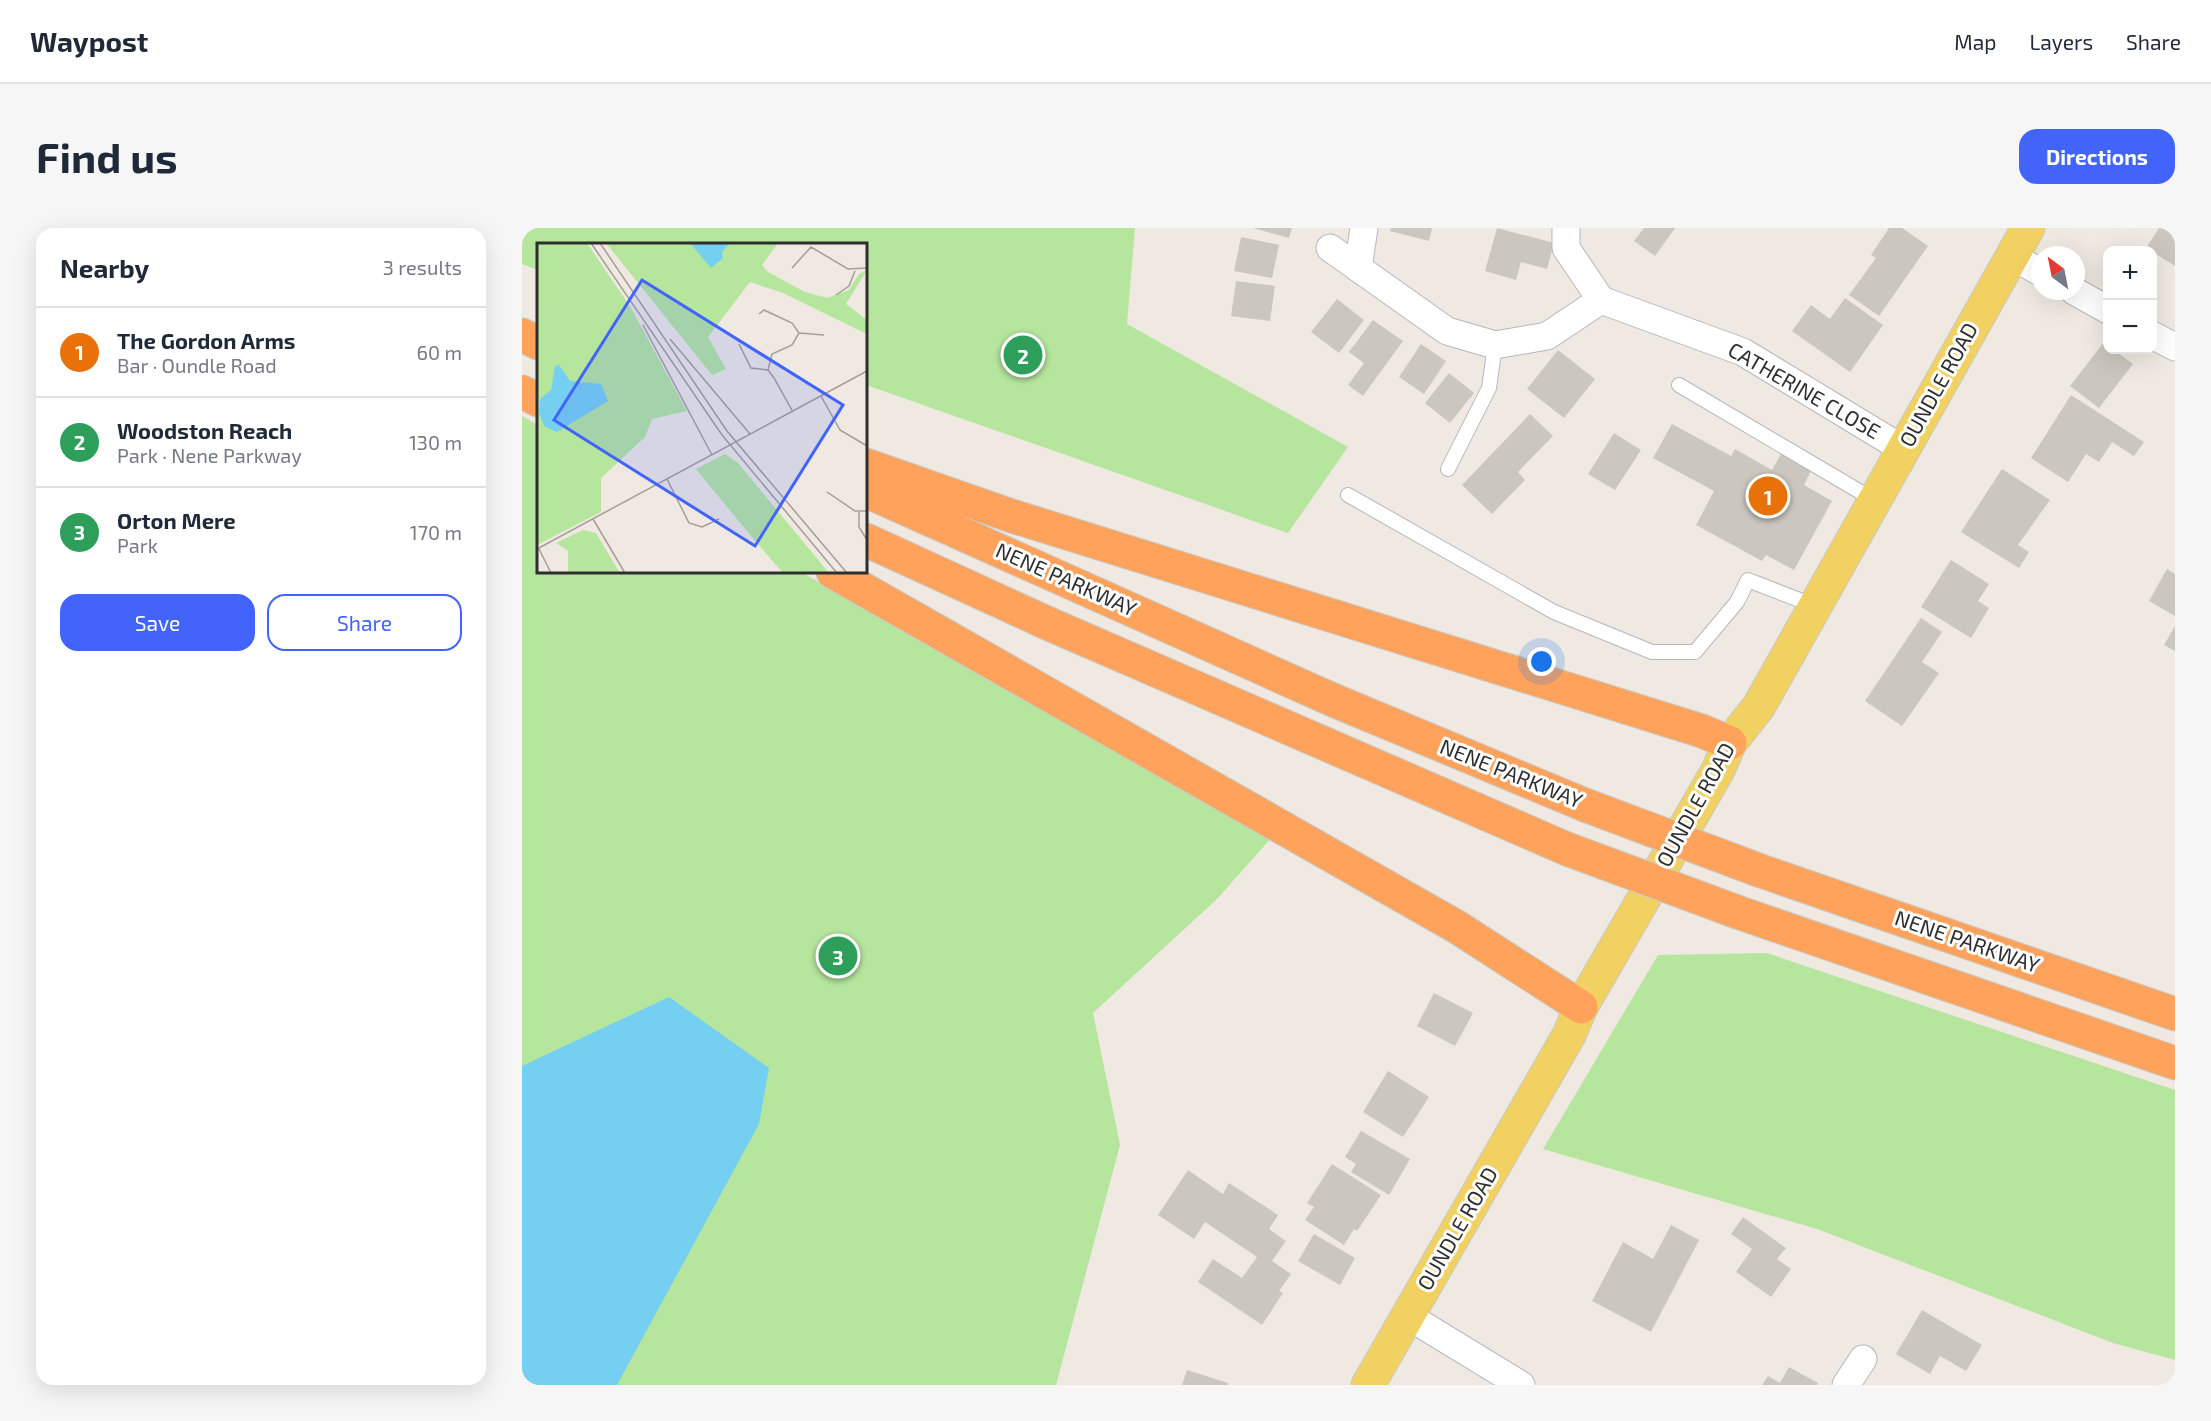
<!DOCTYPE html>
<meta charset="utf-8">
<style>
:root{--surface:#fff;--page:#f6f6f7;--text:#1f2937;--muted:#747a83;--line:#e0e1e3;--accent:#4264fb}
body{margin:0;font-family:"Exo 2",sans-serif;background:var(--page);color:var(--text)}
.controls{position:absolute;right:18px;top:18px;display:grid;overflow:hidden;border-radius:12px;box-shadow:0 6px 24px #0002}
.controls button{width:54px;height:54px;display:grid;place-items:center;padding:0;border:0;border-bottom:2px solid var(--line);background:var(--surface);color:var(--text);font:30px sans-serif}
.compass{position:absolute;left:1509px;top:18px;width:54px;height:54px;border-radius:50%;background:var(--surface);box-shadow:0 6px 24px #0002;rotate:328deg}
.you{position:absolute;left:1020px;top:434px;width:21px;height:21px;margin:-15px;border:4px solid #fff;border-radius:50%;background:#1a73e8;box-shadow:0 0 0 9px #1a73e833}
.badge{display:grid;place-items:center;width:39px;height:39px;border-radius:50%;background:var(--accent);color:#fff;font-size:20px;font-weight:700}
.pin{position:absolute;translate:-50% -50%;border:3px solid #fff;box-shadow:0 2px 6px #0006}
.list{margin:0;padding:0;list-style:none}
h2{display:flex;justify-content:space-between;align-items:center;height:78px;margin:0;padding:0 24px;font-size:26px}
h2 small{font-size:20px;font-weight:400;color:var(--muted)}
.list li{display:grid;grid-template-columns:39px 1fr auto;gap:18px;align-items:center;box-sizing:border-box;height:90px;padding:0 24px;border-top:2px solid var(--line)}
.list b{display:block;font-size:22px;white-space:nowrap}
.list p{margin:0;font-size:20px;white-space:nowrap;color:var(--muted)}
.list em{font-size:20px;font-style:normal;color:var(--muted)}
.actions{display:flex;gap:12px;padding:18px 24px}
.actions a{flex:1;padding:14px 0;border:2px solid var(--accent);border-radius:18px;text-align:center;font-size:21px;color:var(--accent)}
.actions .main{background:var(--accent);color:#fff}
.map{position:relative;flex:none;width:1653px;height:1157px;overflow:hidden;border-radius:18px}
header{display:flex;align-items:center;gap:36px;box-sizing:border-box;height:84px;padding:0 30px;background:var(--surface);border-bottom:2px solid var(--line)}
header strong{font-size:28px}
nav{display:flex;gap:33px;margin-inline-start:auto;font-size:21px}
.intro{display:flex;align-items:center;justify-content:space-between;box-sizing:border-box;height:144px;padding:0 36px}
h1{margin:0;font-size:42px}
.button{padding:15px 27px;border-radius:18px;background:var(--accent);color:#fff;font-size:21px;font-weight:700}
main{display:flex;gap:36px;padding:0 36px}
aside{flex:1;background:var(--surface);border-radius:18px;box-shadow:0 6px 24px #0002}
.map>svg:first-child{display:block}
.green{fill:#b6e59e}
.water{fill:#75cff0}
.building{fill:#cbc7bf}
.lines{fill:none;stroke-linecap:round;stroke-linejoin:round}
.lane-casing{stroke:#b4b7c1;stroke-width:16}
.street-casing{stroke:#b4b7c1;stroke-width:29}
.primary-casing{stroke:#c9c9c9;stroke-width:35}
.highway-casing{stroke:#c9c9c9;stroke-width:35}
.lane{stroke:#fff;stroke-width:14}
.street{stroke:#fff;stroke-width:27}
.primary{stroke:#f2d163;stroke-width:33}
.highway{stroke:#ffa35c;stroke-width:33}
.highway-bridge-casing{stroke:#c9c9c9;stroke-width:35;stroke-linecap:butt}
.highway-bridge{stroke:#ffa35c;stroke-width:33}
.labels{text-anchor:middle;stroke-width:6;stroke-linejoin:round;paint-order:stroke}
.street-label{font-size:21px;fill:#2e2e2e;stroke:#fff}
.inset-road{fill:none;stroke:#a29e99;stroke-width:1.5}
.view{fill:#4264fb;fill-opacity:0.15;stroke:#4264fb;stroke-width:3}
.inset-edge{fill:none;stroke:#2e2e2e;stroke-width:3}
</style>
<header>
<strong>Waypost</strong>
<nav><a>Map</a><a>Layers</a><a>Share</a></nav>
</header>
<div class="intro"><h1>Find us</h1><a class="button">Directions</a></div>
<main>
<aside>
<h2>Nearby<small>3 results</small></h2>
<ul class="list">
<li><span class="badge" style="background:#e8710a">1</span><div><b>The Gordon Arms</b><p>Bar · Oundle Road</p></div><em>60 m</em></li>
<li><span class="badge" style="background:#2e9e5b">2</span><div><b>Woodston Reach</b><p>Park · Nene Parkway</p></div><em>130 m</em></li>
<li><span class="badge" style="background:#2e9e5b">3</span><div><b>Orton Mere</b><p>Park</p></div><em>170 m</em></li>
</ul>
<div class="actions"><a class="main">Save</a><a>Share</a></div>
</aside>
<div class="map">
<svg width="1653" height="1157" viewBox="0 0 1653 1157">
<rect width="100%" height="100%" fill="#efe9e1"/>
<g class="green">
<path d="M0,0h613l-8,96 221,123 -60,86 -422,-148v-141h-328v26l-16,-6z"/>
<path d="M0,188l16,9v147h263l471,265 -55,62 -124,114 27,132 -64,240h-534z"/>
<path d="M1245,725l408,137v270l-62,-17 -296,-114 -274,-80 115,-194z"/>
</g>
<path class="water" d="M147,769l100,71 -10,56 -142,261h-95v-319z"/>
<g class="building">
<path d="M731,0h39l-3,10z"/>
<path d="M869,0h41l-3,13 -39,-10z"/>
<path d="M975,0l57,15 -7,26 -26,-7 -5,18 -31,-9z"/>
<path d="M1122,0h31l-20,28 -21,-15z"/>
<path d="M1367,0h13l26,18 -49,70 -30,-21 27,-37 -5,-3z"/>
<path d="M1637,0h16v38l-29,-18z"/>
<path d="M719,9l38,8 -7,33 -38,-7z"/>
<path d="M714,53l39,5 -5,35 -39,-5z"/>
<path d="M1323,70l38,27 -33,47 -58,-41 19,-26 19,14z"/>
<path d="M815,71l27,21 -25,33 -28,-21z"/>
<path d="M851,92l30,21 -40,55 -15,-11 16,-22 -15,-11z"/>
<path d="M1582,114l4,8h6l19,14 -34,44 -29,-22z"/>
<path d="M899,116l25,17 -22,33 -25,-17z"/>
<path d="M1036,122l37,29 -31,39 -37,-29z"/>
<path d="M927,145l25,20 -24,30 -25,-20z"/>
<path d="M1549,167l73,47 -10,14 -22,-14 -13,20 -13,-8 -18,28 -37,-24z"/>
<path d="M1008,186l23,22 -35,36 7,8 -33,34 -30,-29z"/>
<path d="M1150,196l59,32 4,-7 37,21 9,-16 30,17 -7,14 28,16 -38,69 -28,-15 -4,6 -66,-36 18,-34 -61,-33z"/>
<path d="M1092,205l27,17 -26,40 -27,-16z"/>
<path d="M1480,241l48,31 -32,45 11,7 -10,16 -58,-36z"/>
<path d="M1429,332l38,24 -11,17 11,7 -18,30 -50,-31z"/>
<path d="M1645,341l8,5v42l-26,-15z"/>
<path d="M1399,390l21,14 -20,30 17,11 -37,53 -37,-25z"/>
<path d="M1653,398v25l-11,-6z"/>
<path d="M912,765l39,20 -18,33 -38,-20z"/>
<path d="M866,843l41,26 -26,40 -40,-25z"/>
<path d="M839,903l49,28 -21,36 -38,-23 5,-8 -11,-7z"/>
<path d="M810,936l49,31 -24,36 -3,-2 -10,16 -39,-25 9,-13 -7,-4z"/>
<path d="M666,942l35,24 6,-11 49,32 -9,14 17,12 -14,20 19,13 -12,17 4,2 -21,32 -64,-43 15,-23 29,19 15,-21 -52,-35 -11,17 -36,-24z"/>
<path d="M1221,989l43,31 -9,11 14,10 -20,28 -35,-25 16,-23 -21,-15z"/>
<path d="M1149,997l28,15 -48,92 -59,-31 31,-59 30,17z"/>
<path d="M792,1006l41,24 -15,27 -42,-24z"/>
<path d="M1400,1082l60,35 -16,26 -26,-15 -10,18 -34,-20z"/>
<path d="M1267,1139l29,16 -1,2h-55l6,-9 12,7z"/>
<path d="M665,1142l41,13v2h-46z"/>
</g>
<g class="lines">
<g class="lane-casing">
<g id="lane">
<path d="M1157,157l195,115"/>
<path d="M926,241l41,-81 6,-43"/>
<path d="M826,267l206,117 98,40h43l42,-50 11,-22 67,26"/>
</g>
</g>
<g class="street-casing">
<g id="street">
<path d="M1044,0v20l35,52"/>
<path d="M808,20l117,83 48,14 52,-9 54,-36 142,52 160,97"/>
<path d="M1490,28l28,16"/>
<path d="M836,40l6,-40"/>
<path d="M1552,63l34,19"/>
<path d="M1630,107l23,12"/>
<path d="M886,1088l113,69"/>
<path d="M1324,1157l17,-26"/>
</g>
</g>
<g class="primary-casing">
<path id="primary" d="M846,1157l201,-350 12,-28 136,-235 13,-29 29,-37 269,-478"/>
</g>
<g class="highway-casing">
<g id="highway">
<path d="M0,107l16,8"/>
<path d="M0,164l16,8"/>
<path d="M344,237l146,51 690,215 28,12"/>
<path d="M344,263l467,209 252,105"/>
<path d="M344,312l181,83 520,226"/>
<path d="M311,344l624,355 124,80"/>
<path d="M1239,643l414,143"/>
<path d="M1218,685l435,150"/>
</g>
</g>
<use href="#lane" class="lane"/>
<use href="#street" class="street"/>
<use href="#primary" class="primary"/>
<use href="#highway" class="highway"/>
<g class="highway-bridge-casing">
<g id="highway-bridge">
<path d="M1063,577l176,66"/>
<path d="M1045,621l173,64"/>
</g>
</g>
<use href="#highway-bridge" class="highway-bridge"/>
</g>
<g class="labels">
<g class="street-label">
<text transform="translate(1417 157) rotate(-61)" y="7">OUNDLE ROAD</text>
<text transform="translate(1282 163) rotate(30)" y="7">CATHERINE CLOSE</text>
<text transform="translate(544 352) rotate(24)" y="7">NENE PARKWAY</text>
<text transform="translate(989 546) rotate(22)" y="7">NENE PARKWAY</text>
<text transform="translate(1174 577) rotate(-61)" y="7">OUNDLE ROAD</text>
<text transform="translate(1445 714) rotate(19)" y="7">NENE PARKWAY</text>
<text transform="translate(936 1001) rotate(-60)" y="7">OUNDLE ROAD</text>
</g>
</g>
<g transform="translate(15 15)">
<rect width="330" height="330" fill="#efe9e1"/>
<path d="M0,0h50l44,65 56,103 -35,8 -7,18 -44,41v34l-64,33zM69,0h172l-16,22 6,7 37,20 22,6 22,-8 10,-16 8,-4 -21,34 21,16v14l-84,-41 -33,-11 -42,55 18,32 -14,6zM188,211l13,9 91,110h-46l-32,-37 -55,-67zM46,287l13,3 24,40h-52v-22l-12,-8z" fill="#b6e59e"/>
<path d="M153,0h40l-8,9 1,6 -12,10zM22,122l11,16 31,3 7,17 -51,31 -13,-6 -5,-13 1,-14 11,-9 4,-24z" fill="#75cff0"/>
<path class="inset-road" d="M54,0l131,192 115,138M63,0l127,188 120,142M255,25l19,-21 37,22 19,-1M299,52l13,-9 6,-15M222,71l5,-4 28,13 7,10 -7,12 -20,9 -4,16M106,82l69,130M262,90l25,2M133,96l80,95M202,101l12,24 17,2 6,8 19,34M284,153l19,34 27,16M130,236l22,44 13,4 17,-8M290,249l28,19h12M322,269v15l8,13M56,276l32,54M0,306l330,-178M2,306l12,24"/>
<path class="view" d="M105,37l201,125 -88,141 -201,-126z"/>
<rect width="330" height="330" class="inset-edge"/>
</g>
</svg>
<div class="controls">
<button>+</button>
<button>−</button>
</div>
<svg class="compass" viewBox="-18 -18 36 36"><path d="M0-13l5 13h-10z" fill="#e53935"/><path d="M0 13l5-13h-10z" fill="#747a83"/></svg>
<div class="you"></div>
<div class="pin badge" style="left:1246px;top:268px;background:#e8710a">1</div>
<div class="pin badge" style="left:501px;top:127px;background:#2e9e5b">2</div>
<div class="pin badge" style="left:316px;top:728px;background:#2e9e5b">3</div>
</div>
</main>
